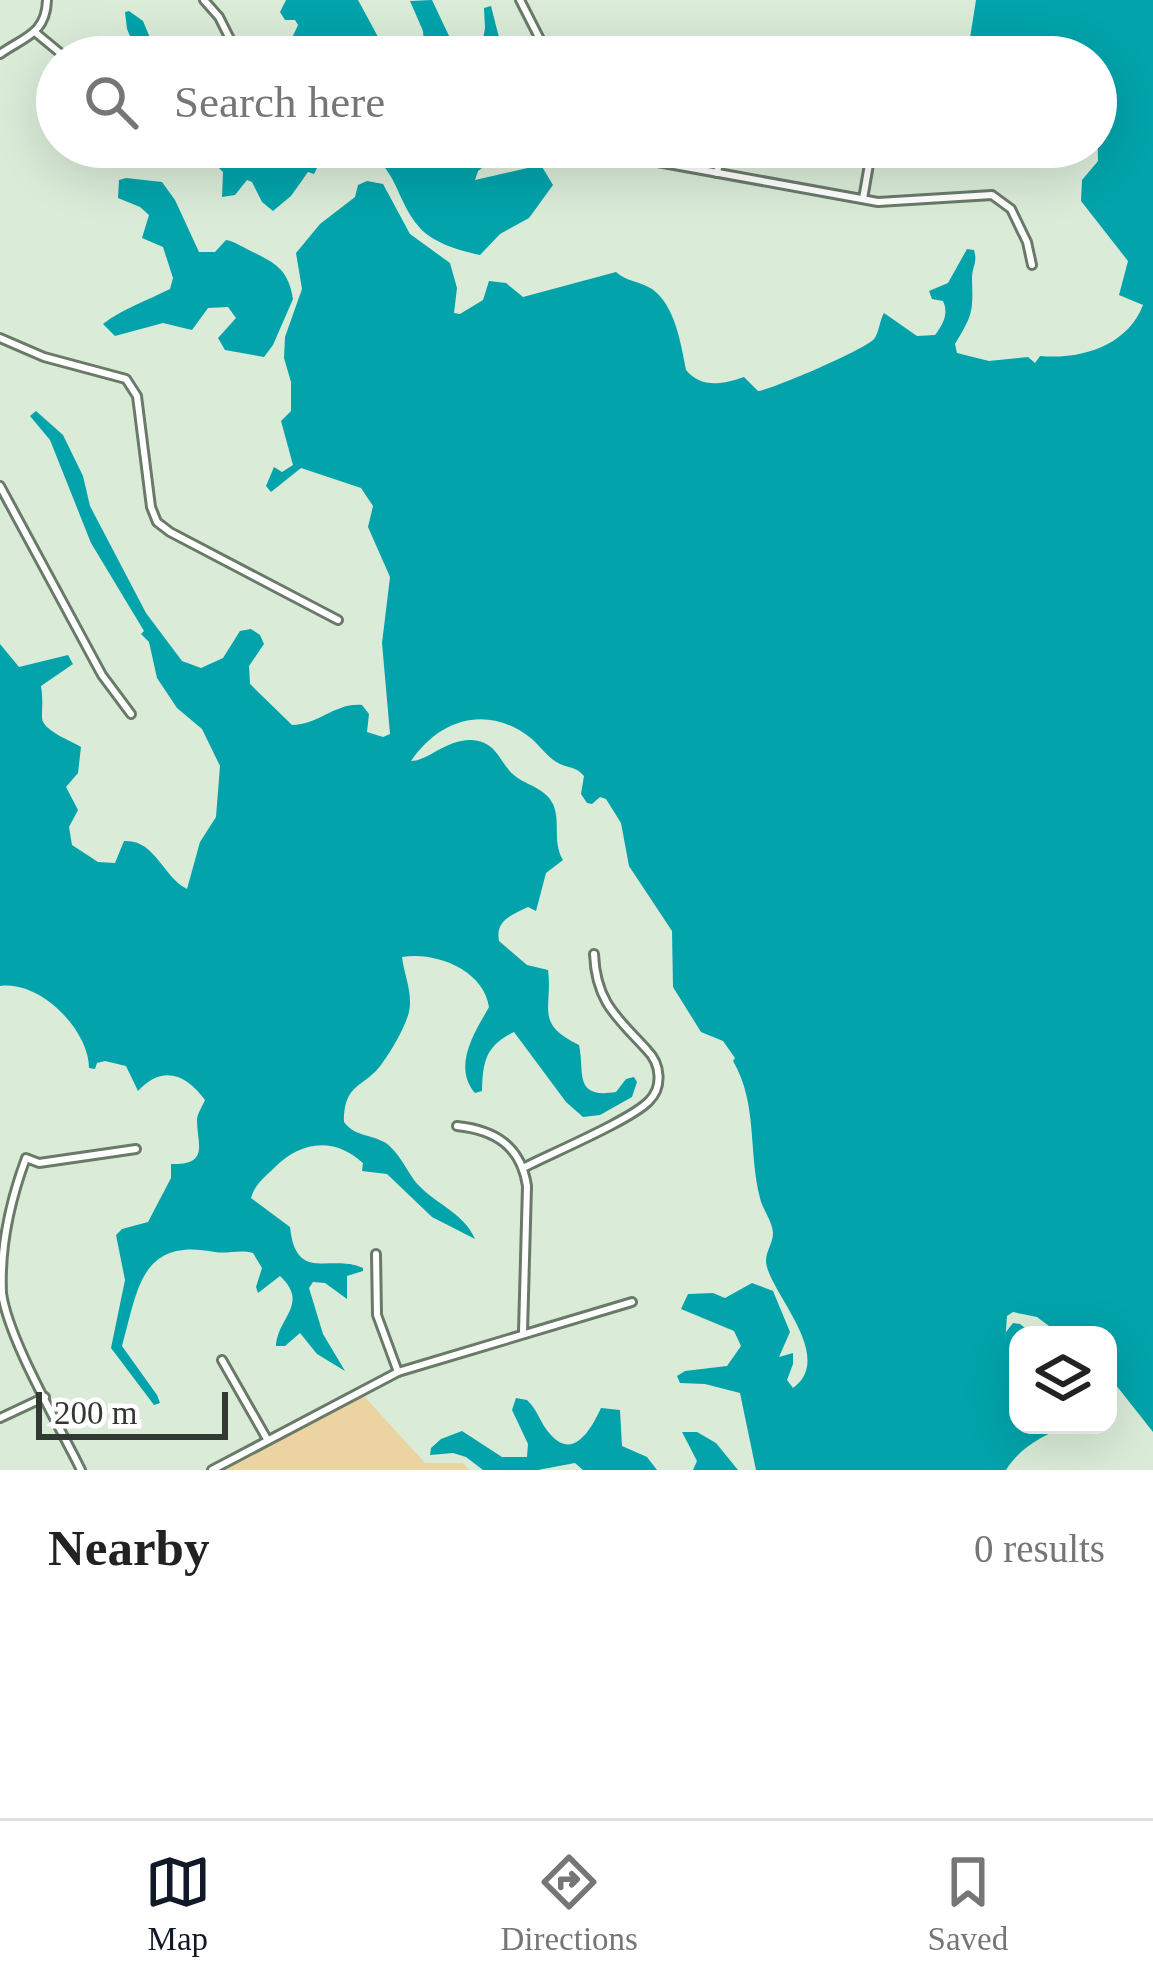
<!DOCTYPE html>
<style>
:root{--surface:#fff;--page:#f6f6f6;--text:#222;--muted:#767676;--line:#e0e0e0;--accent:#111827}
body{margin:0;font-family:"Times New Roman",serif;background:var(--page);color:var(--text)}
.controls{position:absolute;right:36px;bottom:36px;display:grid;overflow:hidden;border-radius:24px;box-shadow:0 12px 48px #0002}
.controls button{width:108px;height:108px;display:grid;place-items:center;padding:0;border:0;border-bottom:3px solid var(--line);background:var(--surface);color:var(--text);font:60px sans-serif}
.scale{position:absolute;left:36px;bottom:30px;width:192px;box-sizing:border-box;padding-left:12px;border:6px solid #323932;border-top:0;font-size:33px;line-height:42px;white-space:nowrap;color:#323932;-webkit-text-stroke:9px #fff;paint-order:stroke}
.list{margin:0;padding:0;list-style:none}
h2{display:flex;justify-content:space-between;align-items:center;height:156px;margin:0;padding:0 48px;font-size:51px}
h2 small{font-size:39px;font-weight:400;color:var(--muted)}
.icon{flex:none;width:66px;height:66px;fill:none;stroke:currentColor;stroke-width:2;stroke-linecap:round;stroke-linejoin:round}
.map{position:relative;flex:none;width:1153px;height:1470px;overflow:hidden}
.search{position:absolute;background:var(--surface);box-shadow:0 12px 48px #0002;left:36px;right:36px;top:36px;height:132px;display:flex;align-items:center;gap:30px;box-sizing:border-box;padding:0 42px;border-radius:66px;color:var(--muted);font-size:45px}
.sheet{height:348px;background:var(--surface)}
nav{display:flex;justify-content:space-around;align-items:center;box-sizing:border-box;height:168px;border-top:3px solid var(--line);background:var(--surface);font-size:33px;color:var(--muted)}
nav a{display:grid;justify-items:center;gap:6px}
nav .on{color:var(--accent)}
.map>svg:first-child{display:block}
.green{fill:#ebd4a2}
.water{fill:#02a3ab}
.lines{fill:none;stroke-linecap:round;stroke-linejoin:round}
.street-casing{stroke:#6a7a69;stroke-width:12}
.street{stroke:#fff;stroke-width:6}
</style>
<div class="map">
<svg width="1153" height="1470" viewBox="0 0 1153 1470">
<rect width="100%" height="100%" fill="#daebd8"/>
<path class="green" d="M363,1395l62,68h38l6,7h-244z"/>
<g class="water">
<path d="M286,0h72l31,57h-75l-23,-17 7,-15 -3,-5h-10l-5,-8z"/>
<path d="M432,0l27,57h-34l-2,-26 -13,-30z"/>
<path d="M976,0h177v1432l-45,-57v-40h-47l-24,-18 -24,-5 -6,4 -2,28 1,-12 7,-9 7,1 14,11h-16v90h52c-24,8 -51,23 -64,45h-250l-16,-77 -35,-9 -25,-1 -3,-7 8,-5 42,-5 14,-20 -7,-15 -53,-22 7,-15 25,-1 12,5 27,-15 21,8 17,41 -11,25 14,-4v11l-6,16 6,8c44,-32 -26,-98 -27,-127 0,-10 7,-18 7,-28 -1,-13 -10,-22 -13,-35 -12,-47 -2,-94 -27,-137l2,-3 -12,-17 -22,-9 -28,-45 -1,-56 -43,-65 -8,-43 -15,-24 -6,-2 -8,7 -5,-1 -6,-9 3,-18c-9,-10 -13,-7 -24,-12 -11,-5 -20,-18 -28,-25 -43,-35 -92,-21 -121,22 17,0 35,-22 61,-21 26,2 27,23 43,36 13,10 30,12 38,28 8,18 -1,37 10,56l-17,13 -10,38 -8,-4c-16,8 -33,13 -29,34l28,24 21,5c5,39 -14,53 31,75 6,28 -6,54 37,47l10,-13 8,-2 3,5 -5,15 -32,18 -17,2 -17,-15 -52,-70c-29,14 -31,30 -32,59l-7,2c-23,-27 0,-61 14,-86 -5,-37 -54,-56 -87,-50 2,18 11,35 7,55 -4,15 -17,38 -26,50 -18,27 -39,19 -39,60 11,15 27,12 42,21 13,10 19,24 28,37 18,23 50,32 61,59l-43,-22 -45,-43 -25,-3 1,-8c-31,-28 -64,-20 -89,5 -10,10 -19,16 -23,30l39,29c6,57 40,26 73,41v3l-16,5v23l-22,-16 -12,-1 -4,6 14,46 22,37 -28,-17 -17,-21 -15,13h-9c1,-28 34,-42 4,-70l-22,17 -2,-6 6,-19 -9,-15c-13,-4 -25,1 -38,-1 -75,-15 -77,38 -93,94l35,49 3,8 -6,2 -43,-57 14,-68 -9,-45 6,-6 26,-7 23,-44v-14c39,1 26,-20 26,-44 0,-6 6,-15 8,-20 -17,-24 -42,-37 -67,-9l-12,-25 -21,-5 -8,2 -2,6 -6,-1c0,-38 -49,-88 -89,-82v-342l19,23 49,-12 5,9 -32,22c2,13 1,20 1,32 1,13 30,23 39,29l-3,26 -12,14 12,23 -9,17 3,18 26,17 17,1 9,-22c31,-2 39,36 63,48l13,-47 16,-25 4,-51 -18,-37 -25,-21 -20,-30 -8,-36 -8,-8 3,-3 -53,-88 -41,-103 -20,-24 6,-5 27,24 20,41 7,30 56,107 36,48 19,7 22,-10 17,-27 11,-2 9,6 4,9 -15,22 1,18 42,41c27,0 42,-22 70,-20l7,9 -2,18 16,5 7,-3 -8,-91 8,-66 -22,-50 5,-21 -12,-18 -60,-20 -30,24 -5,-6 8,-19 8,5 11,-7 -12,-44 10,-10v-29l-7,-24 1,-21 17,-48 -6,-36 24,-29 35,-27 3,-12 9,-4 16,3 27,50 40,29 7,25 -3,25 6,1 23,-14 6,-19 17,2 17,14 93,-25c11,10 24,9 36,17 23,16 29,55 34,81 16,19 37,14 58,7l14,14c13,-1 108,-42 116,-52 5,-6 6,-20 10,-26l33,23 18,-1c8,-11 14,-21 8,-34l-11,-2 -3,-8 19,-8 19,-34 7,1c4,13 -2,16 -2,29 1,33 1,35 -17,65l2,9 32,8 39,-4 7,6 5,-7c42,4 88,-11 103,-51l-24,-10 9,-34 -47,-60 1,-21 16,-19 -2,-104h-129z"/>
<path d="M491,6l13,51h-24l5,-29 -1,-20z"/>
<path d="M129,11l14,10 15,36h-19l-12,-28 -2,-17z"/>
<path d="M197,147l112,2 12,11 -7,14 -6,-2 -17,24 -18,15 -11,-9 -10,-20 -5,-2 -12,15 -13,2 1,-25z"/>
<path d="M359,147h151l-32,24 -3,9 66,-15 12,20 -24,33 -29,16 -20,21c-19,-4 -47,-12 -60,-27 -26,-29 -20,-60 -61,-81z"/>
<path d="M126,178l36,4 13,18 24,52h16l11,-12c7,1 13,5 19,8 27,14 43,18 48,51l-20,46 -9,12 -39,-7 -7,-12 18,-20 -8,-11 -20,1 -16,22 -29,-7 -48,13 -12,-12c17,-14 45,-24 67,-35l3,-11 -10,-31 -21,-9 7,-23 -9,-8 -22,-9 1,-18z"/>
<path d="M516,1398l11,2c11,10 13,23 23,34 24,28 42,-7 51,-26l19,2 2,36 25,11 10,13h-74l-8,-7 -37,7h-55l-17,-13 -13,-4 -23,2 1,-7 10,-9 21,-8 40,26h25l1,-13 -16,-34z"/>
<path d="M697,1432l19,11 22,27h-45l4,-9 -15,-29z"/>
</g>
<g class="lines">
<g class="street-casing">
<g id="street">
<path d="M204,0l15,17 20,40"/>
<path d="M520,0l29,57"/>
<path d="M36,33l29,24"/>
<path d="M0,54c24,-17 46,-20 47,-54"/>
<path d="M600,147l19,8 259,47 114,-7 19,14 16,33 5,23"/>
<path d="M717,173l5,-26"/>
<path d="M863,199l9,-52"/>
<path d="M0,338l44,19 82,22 11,17 14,111 6,15 13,10 168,88"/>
<path d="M0,486l102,189 29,39"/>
<path d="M457,1126c38,4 64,20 70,60l-4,146"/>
<path d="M523,1168c27,-14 108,-48 126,-67 14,-14 12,-37 -2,-51 -29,-32 -51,-47 -53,-96"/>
<path d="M376,1254l1,61 21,57"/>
<path d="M222,1360l45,79"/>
<path d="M0,1418l45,-21"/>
<path d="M81,1470c-22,-45 -73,-131 -79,-177 -2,-46 8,-92 24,-135l13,5 97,-14"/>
<path d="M212,1470l186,-98 234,-70"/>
</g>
</g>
<use href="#street" class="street"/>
</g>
</svg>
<div class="controls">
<button><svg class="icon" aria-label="layers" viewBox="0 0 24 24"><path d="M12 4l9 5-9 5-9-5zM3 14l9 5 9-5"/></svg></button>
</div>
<div class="scale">200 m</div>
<div class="search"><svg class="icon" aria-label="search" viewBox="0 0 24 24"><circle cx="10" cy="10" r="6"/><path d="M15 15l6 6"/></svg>Search here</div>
</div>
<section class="sheet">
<h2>Nearby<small>0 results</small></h2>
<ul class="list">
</ul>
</section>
<nav>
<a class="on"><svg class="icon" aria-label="map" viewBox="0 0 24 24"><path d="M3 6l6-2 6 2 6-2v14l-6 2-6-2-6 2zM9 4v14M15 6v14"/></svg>Map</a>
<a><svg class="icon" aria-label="directions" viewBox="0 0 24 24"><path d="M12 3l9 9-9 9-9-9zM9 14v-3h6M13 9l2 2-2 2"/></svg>Directions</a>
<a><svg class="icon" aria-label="saved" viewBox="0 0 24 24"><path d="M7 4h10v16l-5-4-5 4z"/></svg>Saved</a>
</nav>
